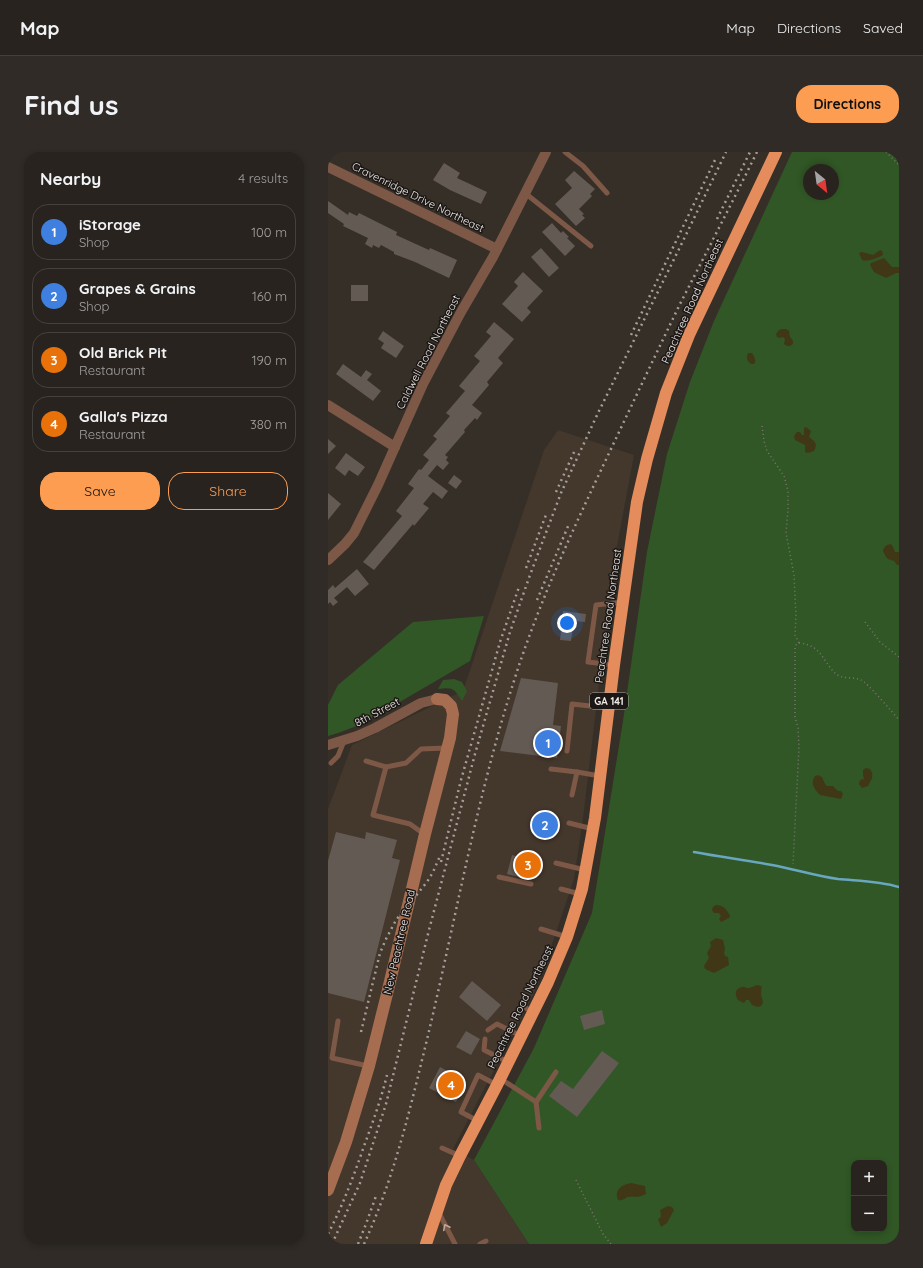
<!DOCTYPE html>
<meta charset="utf-8">
<style>
:root{--surface:#28231e;--page:#302b27;--text:#f1f3f6;--muted:#a5a4a4;--line:#44403c;--accent:#fc9d52}
body{margin:0;font-family:Quicksand,sans-serif;background:var(--page);color:var(--text)}
.controls{position:absolute;right:12px;bottom:12px;display:grid;overflow:hidden;border-radius:8px;box-shadow:0 2px 6px #0003}
.controls button{width:36px;height:36px;display:grid;place-items:center;padding:0;border:0;border-bottom:1px solid var(--line);background:var(--surface);color:var(--text);font:20px sans-serif}
.compass{position:absolute;left:475px;top:12px;width:36px;height:36px;border-radius:50%;background:var(--surface);box-shadow:0 2px 6px #0003;rotate:151deg}
.you{position:absolute;left:239px;top:471px;width:14px;height:14px;margin:-10px;border:3px solid #fff;border-radius:50%;background:#1a73e8;box-shadow:0 0 0 6px #1a73e833}
.badge{display:grid;place-items:center;width:26px;height:26px;border-radius:50%;background:var(--accent);color:#fff;font-size:13px;font-weight:700}
.pin{position:absolute;translate:-50% -50%;border:2px solid #fff;box-shadow:0 1px 4px #0006}
.list{margin:0;padding:0;list-style:none}
h2{display:flex;justify-content:space-between;align-items:center;height:52px;margin:0;padding:0 16px;font-size:17px}
h2 small{font-size:13px;font-weight:400;color:var(--muted)}
.list li{display:grid;grid-template-columns:26px 1fr auto;gap:12px;align-items:center;box-sizing:border-box;height:56px;margin:0 8px 8px;padding:0 8px;border:1px solid var(--line);border-radius:16px}
.list b{display:block;font-size:15px;white-space:nowrap}
.list p{margin:0;font-size:13px;white-space:nowrap;color:var(--muted)}
.list em{font-size:13px;font-style:normal;color:var(--muted)}
.actions{display:flex;gap:8px;padding:12px 16px}
.actions a{flex:1;padding:9px 0;border:1px solid var(--accent);border-radius:16px;text-align:center;font-size:14px;color:var(--accent)}
.actions .main{background:var(--accent);color:#111}
.map{position:relative;flex:none;width:571px;height:1092px;overflow:hidden;border-radius:16px}
header{display:flex;align-items:center;gap:24px;box-sizing:border-box;height:56px;padding:0 20px;background:var(--surface);border-bottom:1px solid var(--line)}
header strong{font-size:19px}
nav{display:flex;gap:22px;margin-inline-start:auto;font-size:14px}
.intro{display:flex;align-items:center;justify-content:space-between;box-sizing:border-box;height:96px;padding:0 24px}
h1{margin:0;font-size:28px}
.button{padding:10px 18px;border-radius:16px;background:var(--accent);color:#111;font-size:14px;font-weight:700}
main{display:flex;gap:24px;padding:0 24px}
aside{flex:1;background:var(--surface);border-radius:16px;box-shadow:0 2px 6px #0003}
.map>svg:first-child{display:block}
.built{fill:#44372c}
.green{fill:#315726;fill-rule:evenodd}
.sand{fill:#403717}
.lines{fill:none;stroke-linecap:round;stroke-linejoin:round}
.stream{stroke:#69a6c0;stroke-width:2.5}
.building{fill:#635a54}
.path{stroke:#7d7671;stroke-width:1.5;stroke-dasharray:1 3;stroke-linecap:butt}
.lane{stroke:#7d5846;stroke-width:5}
.street{stroke:#7d5846;stroke-width:10}
.secondary{stroke:#a76d50;stroke-width:12}
.highway{stroke:#e48c5c;stroke-width:12}
.rail{stroke:#a59f9a;stroke-width:2.5;stroke-dasharray:2 4;stroke-linecap:butt}
.oneway{stroke:#bca89e}
.labels{text-anchor:middle;stroke-width:3;stroke-linejoin:round;paint-order:stroke}
.shield{fill:#1b1715;stroke:#afaba7;stroke-width:1}
.shield-label{font-size:10px;font-weight:bold;fill:#efeae6}
.street-label{font-size:11px;fill:#efeae6;stroke:#1b1715}
</style>
<header>
<strong>Map</strong>
<nav><a>Map</a><a>Directions</a><a>Saved</a></nav>
</header>
<div class="intro"><h1>Find us</h1><a class="button">Directions</a></div>
<main>
<aside>
<h2>Nearby<small>4 results</small></h2>
<ul class="list">
<li><span class="badge" style="background:#3f7fe0">1</span><div><b>iStorage</b><p>Shop</p></div><em>100 m</em></li>
<li><span class="badge" style="background:#3f7fe0">2</span><div><b>Grapes &amp; Grains</b><p>Shop</p></div><em>160 m</em></li>
<li><span class="badge" style="background:#e8710a">3</span><div><b>Old Brick Pit</b><p>Restaurant</p></div><em>190 m</em></li>
<li><span class="badge" style="background:#e8710a">4</span><div><b>Galla's Pizza</b><p>Restaurant</p></div><em>380 m</em></li>
</ul>
<div class="actions"><a class="main">Save</a><a>Share</a></div>
</aside>
<div class="map">
<svg width="571" height="1092" viewBox="0 0 571 1092">
<rect width="100%" height="100%" fill="#362f28"/>
<path class="built" d="M230,278l76,25 -21,113 -30,250 -9,61 -30,89 -11,27 -80,154 21,11 55,84h-201v-435l24,-64 111,-54 81,-241z"/>
<g class="green">
<path d="M464,0h107v1092h-370l-55,-84 60,-112 58,-135 31,-192 24,-169 20,-98 23,-72 24,-61zM481,18h24v24h-24zM526,1011h30v66h-30z"/>
<path d="M156,464l-14,45 -108,63 -24,9 -10,3v-31l10,-20 75,-63z"/>
<path d="M126,527l8,3 5,9 -5,10c-8,-13 -9,-14 -24,-12l5,-9z"/>
</g>
<g class="sand">
<path d="M552,98l2,1 1,4c-6,3 -15,7 -21,5l-3,-7 3,-1 11,3z"/>
<path d="M556,106l8,9h7v6h-3l-10,5 -12,-6 -4,-7 1,-2z"/>
<path d="M454,177h4l3,2 1,6 3,4v3l-3,2h-3l-3,-2 1,-5 -2,-2 -4,1 -2,-1 -1,-3 3,-4z"/>
<path d="M420,201h4c2,3 5,8 2,11h-3c-4,-3 -5,-6 -3,-11z"/>
<path d="M478,275l5,4 -2,6c6,4 9,7 5,14l-6,2 -3,-1v-7l-10,-5 -1,-4 3,-4h3l2,3h2v-7z"/>
<path d="M563,392l2,3 2,5h4v13h-2l-3,-4 -6,-2 -2,-2 -3,-6c1,-5 4,-6 8,-7z"/>
<path d="M538,616l4,1c5,7 1,11 -2,17l-6,2 -3,-4 1,-4 4,-1 -1,-4v-5z"/>
<path d="M490,623l4,2 3,7 2,2h6l5,5h3l2,3 -2,5 -21,-4c-6,-6 -10,-12 -5,-19z"/>
<path d="M388,753c8,0 11,5 14,11l-1,2 -8,4 -2,-3 2,-3 -2,-3h-5l-2,-3 1,-3z"/>
<path d="M388,786l7,2 2,9 -1,4 1,3 3,1 1,8 -15,8 -9,-4 -1,-3 5,-8 -2,-5 4,-7 -1,-4z"/>
<path d="M430,833l4,2c-1,2 -1,4 -1,6 0,6 4,8 0,13l-3,1 -6,-2 -3,-5h-3l-2,3 -6,-3c-3,-5 -4,-11 4,-13 4,-1 2,1 7,1 2,0 6,-3 9,-3z"/>
<path d="M303,1031l14,3 1,8c-10,5 -11,1 -18,3 -5,2 -5,4 -10,3 -4,-11 4,-15 13,-17z"/>
<path d="M340,1054l4,1 2,3 -7,13 -6,4 -3,-8 2,-1 1,-2 -1,-6z"/>
</g>
<g class="lines">
<path class="stream" d="M366,700c26,5 52,8 78,13 22,4 44,11 66,14 21,2 41,2 61,8"/>
</g>
<g class="building">
<path d="M116,11l16,10 -3,5 30,14 -6,12 -31,-14 -17,-10z"/>
<path d="M246,19l21,18 -5,5 2,2 -13,13 5,5 -2,1 3,3 -9,8 -21,-22 17,-16 -7,-8z"/>
<path d="M0,49l20,14 1,-3 8,4 2,-3 38,19 -1,3 33,15 1,-2 27,12 -8,18 -34,-16 -21,-8v-2l-13,-7 -2,3 -6,-3 -1,3 -7,-4 3,-6 -25,-12 1,-2 -16,-11z"/>
<path d="M224,71l9,10 2,-2 6,6 -2,1 8,8 -10,10 -23,-24z"/>
<path d="M213,96l18,20 -10,9 -18,-20z"/>
<path d="M195,120l20,19 -16,17 4,4 -9,10 -20,-18 16,-18 -4,-4z"/>
<rect x="23" y="133" width="17" height="16"/>
<path d="M166,170l20,17 -16,19 5,5 -16,19 2,3 -17,20 10,8 -5,7 -2,-2 -11,12 1,2 -20,23 3,2 -2,3 3,3 -6,7 -6,-5 -9,11 20,15 -6,8 -9,-7 -10,12 6,4 -15,18 -1,-2 -39,46 -11,-8 39,-46 -6,-5 18,-23 -6,-4 11,-15 2,1 8,-10 -6,-5 14,-16 -4,-3 17,-20 -4,-3 19,-22 -6,-5 21,-25 -6,-5 17,-20 -5,-4z"/>
<path d="M55,179l21,15 -8,12 -15,-10 3,-5 -6,-4z"/>
<path d="M15,212l18,13 5,-7 6,4 -5,6 14,11 -8,10 -37,-27z"/>
<path d="M0,287l8,7 -8,8z"/>
<path d="M18,301l19,14 -7,9 -9,-6 -4,6 -10,-8z"/>
<path d="M126,323l8,6 -6,8 -8,-6z"/>
<path d="M0,341l13,11 -13,16z"/>
<path d="M29,417l12,15 -14,12 -8,-9 -13,11 4,4 -5,4 -3,-4 -2,2v-14l5,-5 2,3z"/>
<path d="M235,459l23,3 -1,8 -11,-1 -3,20 -11,-1z"/>
<path d="M193,526l37,5 -5,42 8,1 -4,32 -57,-7z"/>
<path d="M8,680l29,7 1,-7 31,8 -5,18 8,2 -36,142 -36,-9v-132z"/>
<path d="M184,703l24,6 -5,19 -24,-6z"/>
<path d="M144,829l29,24 -14,16 -28,-24z"/>
<path d="M274,858l3,14 -21,6 -4,-14z"/>
<path d="M138,879l14,8 -9,16 -15,-8z"/>
<path d="M274,899l17,12 -42,54 -28,-21 12,-15 12,8z"/>
<path d="M112,915l22,12 -6,11 5,2 -5,10 -27,-14z"/>
</g>
<g class="lines">
<g class="path">
<path d="M558,0l13,13"/>
<path d="M434,274l2,15 3,10 17,25 4,15v18l-2,24 8,42 2,41 -1,19 4,8 -3,2 -1,4v68l3,11 1,19 -6,117"/>
<path d="M537,470l15,20 19,15"/>
<path d="M471,491c22,2 23,17 36,30 7,7 17,3 26,7 6,2 32,33 38,40"/>
<path d="M248,1028l27,54 8,10"/>
</g>
<g class="lane">
<path d="M237,0l18,14 24,27"/>
<path d="M197,41l66,53"/>
<path d="M286,513l-26,-3 8,-57 27,-3"/>
<path d="M239,599l5,-47 36,4"/>
<path d="M38,609l20,6 -13,48 37,9 14,10"/>
<path d="M3,611l7,-7 6,-15"/>
<path d="M58,615l20,-4 15,-14 25,-1"/>
<path d="M223,617l26,3"/>
<path d="M244,643l5,-23 23,4"/>
<path d="M241,671l24,6"/>
<path d="M228,711l29,7"/>
<path d="M171,725l32,7"/>
<path d="M233,737l19,5"/>
<path d="M213,777l26,8"/>
<path d="M196,855l9,5"/>
<path d="M10,869l-6,37 36,8"/>
<path d="M160,878l9,-6 24,12"/>
<path d="M157,887l-1,11 24,12"/>
<path d="M173,927l35,23 20,-30"/>
<path d="M208,950l3,26"/>
<path d="M150,969l-17,-9 17,-37 19,10"/>
<path d="M114,996l18,8"/>
<path d="M111,1061l16,31"/>
<path d="M152,1092l6,-3"/>
</g>
<g class="street">
<path d="M0,15l169,82"/>
<path d="M0,253l67,42"/>
<path d="M0,408l17,-16 9,-11 24,-48 45,-101 38,-72 32,-55 53,-105"/>
<path d="M0,593l29,-9 18,-8 46,-25 16,-4"/>
</g>
<path class="secondary" d="M0,1038l18,-48 23,-76 18,-72 38,-160 25,-96 3,-24 -2,-8 -6,-6 -8,-1"/>
<path class="highway" d="M98,1092l20,-59 14,-29 37,-71 51,-103 19,-45 15,-48 13,-71 19,-153 23,-163 10,-43 19,-66 23,-58 87,-183"/>
<g class="rail">
<path d="M389,67l33,-67"/>
<path d="M303,183l84,-175"/>
<path d="M228,340l19,-42"/>
<path d="M198,416l21,-56"/>
<path d="M209,448l32,-76"/>
<path d="M113,710l20,-82 39,-138 19,-55"/>
<path d="M33,880l19,-79 6,-14 10,-19 31,-38 6,-10 7,-16"/>
<path d="M0,1082c14,-27 25,-56 35,-85 9,-25 18,-49 24,-74"/>
<path d="M4,1092l28,-61 26,-79 43,-174 46,-176 35,-122 20,-57 31,-82 37,-80 84,-170 44,-91"/>
<path d="M30,1092l8,-20 10,-28"/>
<path d="M36,1092c27,-59 43,-122 58,-184 31,-125 52,-253 91,-376 23,-74 56,-146 89,-216 26,-55 52,-110 78,-164 26,-51 52,-101 77,-152"/>
</g>
</g>
<defs><path id="oneway-chevron" d="M-2-3.5L2.5 0L-2 3.5" fill="none" stroke-width="1.6" stroke-linecap="round" stroke-linejoin="round"/></defs>
<use class="oneway" href="#oneway-chevron" transform="translate(118 1075) rotate(-117)"/>
<g class="labels">
<rect class="shield" x="262" y="541" width="38" height="16" rx="3"/>
<g class="shield-label">
<text x="281" y="553">GA 141</text>
</g>
<g class="street-label">
<text transform="translate(90 45) rotate(26)" y="4">Cravenridge Drive Northeast</text>
<text transform="translate(364 149) rotate(-66)" y="4">Peachtree Road Northeast</text>
<text transform="translate(100 200) rotate(-63)" y="4">Caldwell Road Northeast</text>
<text transform="translate(280 464) rotate(-82)" y="4">Peachtree Road Northeast</text>
<text transform="translate(49 560) rotate(-28)" y="4">8th Street</text>
<text transform="translate(71 790) rotate(-77)" y="4">New Peachtree Road</text>
<text transform="translate(192 855) rotate(-64)" y="4">Peachtree Road Northeast</text>
</g>
</g>
</svg>
<div class="controls">
<button>+</button>
<button>−</button>
</div>
<svg class="compass" viewBox="-18 -18 36 36"><path d="M0-13l5 13h-10z" fill="#e53935"/><path d="M0 13l5-13h-10z" fill="#a5a4a4"/></svg>
<div class="you"></div>
<div class="pin badge" style="left:220px;top:591px;background:#3f7fe0">1</div>
<div class="pin badge" style="left:217px;top:673px;background:#3f7fe0">2</div>
<div class="pin badge" style="left:200px;top:713px;background:#e8710a">3</div>
<div class="pin badge" style="left:123px;top:933px;background:#e8710a">4</div>
</div>
</main>
